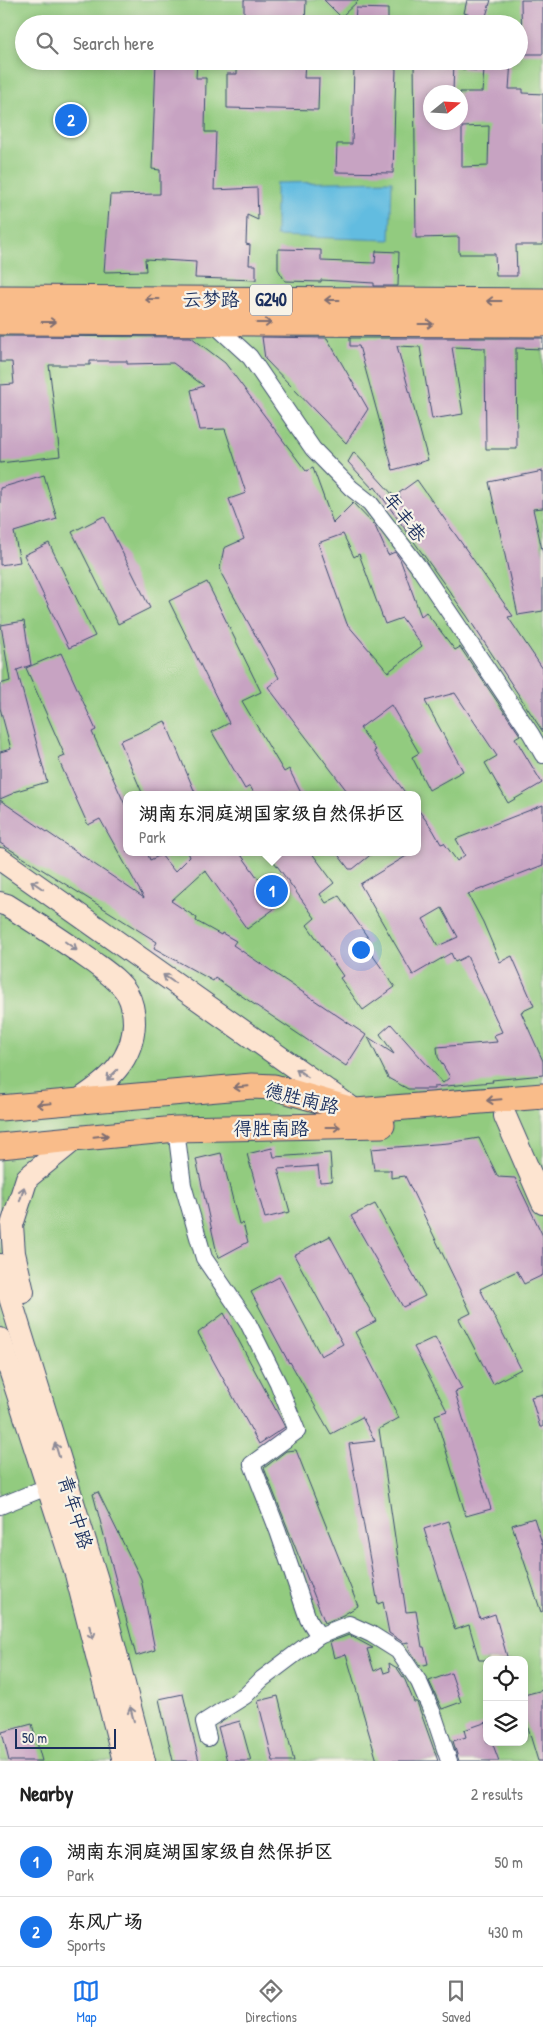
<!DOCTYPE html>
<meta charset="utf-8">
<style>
:root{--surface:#fff;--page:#f6f6f6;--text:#222;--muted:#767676;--line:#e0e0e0;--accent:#1a73e8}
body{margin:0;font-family:"Patrick Hand","LXGW WenKai TC",sans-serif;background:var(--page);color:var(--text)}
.controls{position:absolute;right:15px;bottom:15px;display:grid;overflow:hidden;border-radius:10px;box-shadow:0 2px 8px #0003}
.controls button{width:45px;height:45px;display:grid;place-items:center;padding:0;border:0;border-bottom:1px solid var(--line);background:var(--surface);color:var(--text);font:25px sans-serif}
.compass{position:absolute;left:423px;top:85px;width:45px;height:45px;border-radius:50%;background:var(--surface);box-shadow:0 2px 8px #0003;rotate:72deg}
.scale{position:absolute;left:15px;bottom:12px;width:101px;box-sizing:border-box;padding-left:5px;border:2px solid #1b2f5e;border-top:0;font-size:14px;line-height:18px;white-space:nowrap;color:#1b2f5e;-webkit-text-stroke:4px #f7f3e8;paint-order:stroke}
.you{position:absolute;left:360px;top:949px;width:18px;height:18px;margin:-12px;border:4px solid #fff;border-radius:50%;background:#1a73e8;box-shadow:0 0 0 8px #1a73e833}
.badge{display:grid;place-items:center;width:32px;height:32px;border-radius:50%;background:var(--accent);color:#fff;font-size:16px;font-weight:700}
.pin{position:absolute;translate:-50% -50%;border:2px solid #fff;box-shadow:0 1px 5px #0006}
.popup{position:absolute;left:123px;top:791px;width:298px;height:65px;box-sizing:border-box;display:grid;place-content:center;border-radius:10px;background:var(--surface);filter:drop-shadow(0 1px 4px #0005);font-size:16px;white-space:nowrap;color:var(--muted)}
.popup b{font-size:19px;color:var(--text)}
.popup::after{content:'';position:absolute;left:50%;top:100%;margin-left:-10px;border:10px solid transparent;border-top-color:var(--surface)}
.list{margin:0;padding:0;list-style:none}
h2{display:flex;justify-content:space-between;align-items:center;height:65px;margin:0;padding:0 20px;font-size:21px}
h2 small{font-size:16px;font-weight:400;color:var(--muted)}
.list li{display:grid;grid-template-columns:32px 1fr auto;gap:15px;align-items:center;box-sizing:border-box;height:70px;padding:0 20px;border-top:1px solid var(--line)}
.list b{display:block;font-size:19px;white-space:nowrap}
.list p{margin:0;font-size:16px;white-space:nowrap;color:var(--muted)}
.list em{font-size:16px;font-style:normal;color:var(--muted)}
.icon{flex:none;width:28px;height:28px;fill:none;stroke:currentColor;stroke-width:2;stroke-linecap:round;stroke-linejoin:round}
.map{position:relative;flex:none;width:543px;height:1761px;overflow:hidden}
.search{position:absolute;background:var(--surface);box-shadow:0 2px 8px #0003;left:15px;right:15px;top:15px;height:55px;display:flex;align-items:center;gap:12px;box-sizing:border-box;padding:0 18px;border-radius:28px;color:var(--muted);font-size:19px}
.sheet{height:205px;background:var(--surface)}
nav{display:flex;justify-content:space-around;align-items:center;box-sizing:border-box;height:70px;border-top:1px solid var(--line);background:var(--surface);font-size:14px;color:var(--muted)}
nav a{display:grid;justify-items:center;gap:2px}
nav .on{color:var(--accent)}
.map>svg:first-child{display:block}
.green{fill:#92cb7f;stroke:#567d6e;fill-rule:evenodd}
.water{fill:#62bce0;stroke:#3e769f}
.building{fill:#c7a3c2;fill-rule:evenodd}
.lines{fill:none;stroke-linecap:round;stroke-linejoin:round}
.street-casing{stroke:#3b4b6f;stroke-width:18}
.secondary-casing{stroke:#3b4b6f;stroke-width:24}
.primary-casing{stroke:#3b4b6f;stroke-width:27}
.street{stroke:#fff;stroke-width:16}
.secondary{stroke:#fde4d0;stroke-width:22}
.primary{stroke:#f9bc8a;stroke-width:25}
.oneway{stroke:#7f6e72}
.oneway2{stroke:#8c8a97}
.labels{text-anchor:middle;stroke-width:4.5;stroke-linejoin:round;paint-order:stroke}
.shield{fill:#f7f3e8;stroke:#5d6a87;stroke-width:1}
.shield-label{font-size:18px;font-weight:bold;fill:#1b2f5e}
.street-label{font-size:19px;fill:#1b2f5e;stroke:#f7f3e8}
</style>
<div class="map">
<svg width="543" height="1761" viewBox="0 0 543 1761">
<rect width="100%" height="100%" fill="#f7f3e8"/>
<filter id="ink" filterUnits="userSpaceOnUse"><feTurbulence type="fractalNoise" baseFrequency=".02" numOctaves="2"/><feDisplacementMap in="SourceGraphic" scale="10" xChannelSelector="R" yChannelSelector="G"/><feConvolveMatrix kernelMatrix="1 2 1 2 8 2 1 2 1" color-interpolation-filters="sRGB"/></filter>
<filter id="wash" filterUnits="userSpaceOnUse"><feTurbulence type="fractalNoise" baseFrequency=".0096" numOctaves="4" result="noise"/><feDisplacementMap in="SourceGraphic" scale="20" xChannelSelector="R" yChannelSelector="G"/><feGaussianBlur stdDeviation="1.12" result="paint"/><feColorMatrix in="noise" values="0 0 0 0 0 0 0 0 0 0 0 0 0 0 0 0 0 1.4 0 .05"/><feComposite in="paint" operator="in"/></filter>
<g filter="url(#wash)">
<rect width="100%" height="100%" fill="#f1e9d2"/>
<path class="green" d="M0,0h543v1761h-543zM24,24h495v37h-495zM430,92h30v30h-30zM127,795h290v57h-290zM487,1660h37v82h-37z"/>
<path class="water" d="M392,181l-2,59 -114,-4v-53z"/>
<g id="blocks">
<g class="building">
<path d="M244,0h62l-1,24h-61z"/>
<path d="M324,0h35l-18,17z"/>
<path d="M467,0h24l-6,19 -21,-6z"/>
<path d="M521,0h22v54h-21z"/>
<path d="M356,8l32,1v15h-33z"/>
<path d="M156,61h41l-1,17h10l-1,54h11l-2,58 43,-2 1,32 -11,-5 -1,29 4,1 -1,20h7v15l-61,-2 1,-16 -51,-3 1,12 -42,1 6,-77 50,-1v-24l-8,-1z"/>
<path d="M237,61h68l-1,17h15l-1,32 -91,-2v-34h10z"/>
<path d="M414,61h40l-1,31h-23v30h30v-30h22l2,-21 -22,-2 1,-8h48l-2,28h14v4l20,1v151h-27l1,31h-21l-1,-22h-36v-17l-43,1zM489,126l-1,40 -26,1v-40z"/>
<path d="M354,66l42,2 -3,105 -57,-1 1,-28h15z"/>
<path d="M278,249l43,1v11l54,2 1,-12 23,1 -1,34h-24v-3l-53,-3v2l-36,-1 -7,-12z"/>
<path d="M0,336l191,1 34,26 81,108 7,-3 20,55 20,-20 22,23 13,29 7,-3 5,7 21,57 5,-4 29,38 5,-3 60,88 -5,3 27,45 -34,20 -23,-40 12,-7 -42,-63 -30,8 38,70 -34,19 -17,-33 7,-4 -28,-48 -31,23 16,22 -2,1 33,44h-57l-82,-108 11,-9 -57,-103 -2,-7 4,-20 20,-9 -15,-40 17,-6 -21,-64 -25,1 -9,-40 13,-4 -31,-23 -46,1v-3h-37v4h-41l11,91 -60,7v-78l14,-1 -2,-22h-12zM343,534l11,23 5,-3 26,70 17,-6 20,28 -34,26 -41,-48 -29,-81z"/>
<path d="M262,337l65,1 41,71 -22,34 -81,-84z"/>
<path d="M350,338h193v11l-27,-1 1,101h-31l-1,-101 -33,-1 11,67 -31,5 -12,-72 -23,-1 31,114 -35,10 -34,-124h-9z"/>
<path d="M354,452l48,53 -3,-12 18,-13 96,136 -5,1 35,52v63l-76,-116 -92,-129 -2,2 -25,-27z"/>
<path d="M543,471v37l-10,1 10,45v57l-25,4 -29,-133z"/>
<path d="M44,475l13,44 -43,13 6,30 -20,3v-77z"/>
<path d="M104,516l46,92 -32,16 -46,-92z"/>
<path d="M49,543l46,93 -26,12 -45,-93z"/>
<path d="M207,582l54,110 -19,9 42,71 5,-3 13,26h-47l-5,-9 -5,3 -33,-57 17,-9 -60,-122z"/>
<path d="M24,621l7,44 -14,5 30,112 -34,10 1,1 -14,6v-47l11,-3 -11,-41v-24l10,-3 -9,-56z"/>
<path d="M61,653l35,77 -4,2 35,77v43h20l3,8 11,-5 14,17 15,-15 -2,-5h51l39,54 -31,23 -42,-59 -34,31 26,17 -1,3 25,14 1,-2 14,8 -3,4 133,90 -20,31 -131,-88 -2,3 -59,-33 3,-6 -157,-99v-43l144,98 -44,-79 -12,6 -30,-66 7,-3 -39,-88z"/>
<path d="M165,721l31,74h-53l-23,-54z"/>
<path d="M543,805v60l-75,29 15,28 17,40 12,-6 22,50 -13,6 22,49v14l-51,5 1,2 -59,5v2h-26l-20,-11 -20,-41 26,17 -14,-20 11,-10 52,59 7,-6 -12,-20 -1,-10 60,-5 -3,-7 8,-3 -35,-76 -12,6 -4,-9 -38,22 -53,-91 53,-32h4v-44l16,22 8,14 3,-1 13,18 8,-6 -9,-16zM442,908l16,29 -20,9 -15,-27z"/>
<path d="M267,852h44l23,31 -14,11 6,9 13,-7 32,46 -5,4 29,41 -32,23 -23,-32 3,-2 -36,-51 8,-7z"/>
<path d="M336,852h38l-21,17h-4z"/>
<path d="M479,1138l19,39 17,1 28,58v39l-19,9 -7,-13 -37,18 41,80 -28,15 -34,-65 12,-6 -66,-137 -14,2v-8h-17l-3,-21 77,-6z"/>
<path d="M272,1148l2,9 56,-4 2,28 -12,1 -2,-16 -40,3 12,43 -25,6 -18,-64z"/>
<path d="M221,1153l18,71 4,-1 5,19 -30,16 -22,-99z"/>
<path d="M375,1204l50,92 -22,11 -52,-91z"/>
<path d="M330,1236l46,85 -21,11 44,86 -20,11 27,183 10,-1 6,36h2l4,17 -8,2 -10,-16 -2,-8 -4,1 -15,-10 -6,-31 -5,2 -29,-160 26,-3 -13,-24 -31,17 -41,-72 -1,1 -38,-71 28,-15 42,79 22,-12 -49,-89z"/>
<path d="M224,1313l61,114 -26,17 -61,-111z"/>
<path d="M435,1337l27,52 -7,3 36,117 -25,7 -31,-101 12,-4 -33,-64z"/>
<path d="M543,1394v33h-3l-9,-30z"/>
<path d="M296,1450l62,156 -15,9 -18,8 -61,-155 22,-17z"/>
<path d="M98,1492l43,87 14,71 -19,6 -43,-162z"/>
<path d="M534,1518l9,28v65l-2,1 -29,-87z"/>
<path d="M449,1521l31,98 15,-5 13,46h-29l-10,-35 -14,5 -31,-101z"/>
<path d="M349,1635l24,13 -6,1 7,22 8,-4 2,6 6,-2 -1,-8 8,5 8,12 9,22h3l21,59h-61l-31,-107 -12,4 -4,-16z"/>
<path d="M451,1673l10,29 -19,7 -13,-28z"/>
<path d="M543,1690v71h-5l-14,-46v-20z"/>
<path d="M183,1694l16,67h-26l-14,-62z"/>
<path d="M278,1696l16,65h-21l-15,-60z"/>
<path d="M240,1721l11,40h-24l-9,-34z"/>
<path d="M487,1722v20h5l7,19h-40l-6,-20 13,-4 -2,-7z"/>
<path d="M32,1724l10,37h-33l-7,-29z"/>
</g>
</g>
</g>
<g filter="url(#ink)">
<use href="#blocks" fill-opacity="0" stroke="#3b4b6f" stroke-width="1"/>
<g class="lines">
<g class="street-casing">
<g id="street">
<path d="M213,323l37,34 63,92 38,39 19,15 48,63 113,168 12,21"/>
<path d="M176,1129l7,56 21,73 43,63 31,62 19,48 -45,33 26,67 30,88 11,17 -57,43 -17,17 -41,26 4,16"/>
<path d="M0,1506l37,-15"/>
<path d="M319,1636l30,-12 22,10 27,17 21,31 15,34 15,45"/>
</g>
</g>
<g class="secondary-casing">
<g id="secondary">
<path d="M0,859l349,247"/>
<path d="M0,903l7,2c29,18 58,37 86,57 12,9 26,18 34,31 5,9 7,20 7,30 -1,38 -26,58 -55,77"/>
<path d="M505,1116l38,87"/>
<path d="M0,1265l97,315 47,181"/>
<path d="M23,1292l-9,-39 -2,-28 15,-47 48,-39"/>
<path d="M0,1339l76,235 48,187"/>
</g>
</g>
<g class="primary-casing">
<g id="primary">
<path d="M0,298l543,3"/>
<path d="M0,322l543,2"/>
<path d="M0,1108l252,-22 22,1 82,24 187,-15"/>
<path d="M0,1146l176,-17 206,-4"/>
</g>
</g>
<use href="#street" class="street"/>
<use href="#secondary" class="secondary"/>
<use href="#primary" class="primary"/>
</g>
<defs><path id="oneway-shaft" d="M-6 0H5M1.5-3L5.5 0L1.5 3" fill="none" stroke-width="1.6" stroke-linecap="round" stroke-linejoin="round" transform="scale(1.25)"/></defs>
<g class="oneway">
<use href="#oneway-shaft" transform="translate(152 299) rotate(-180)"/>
<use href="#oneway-shaft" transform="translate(332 300) rotate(-180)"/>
<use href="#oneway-shaft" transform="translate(494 301) rotate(-180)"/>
<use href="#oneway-shaft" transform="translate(49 322)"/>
<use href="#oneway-shaft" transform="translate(264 323)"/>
<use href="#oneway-shaft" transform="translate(426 324)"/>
<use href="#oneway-shaft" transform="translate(241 1087) rotate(175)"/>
<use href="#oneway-shaft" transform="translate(494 1100) rotate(175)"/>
<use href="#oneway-shaft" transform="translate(44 1104) rotate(175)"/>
<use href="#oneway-shaft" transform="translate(333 1127)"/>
<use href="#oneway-shaft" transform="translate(101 1136) rotate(-6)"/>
</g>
<g class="oneway2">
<use href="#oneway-shaft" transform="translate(37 885) rotate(-145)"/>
<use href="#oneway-shaft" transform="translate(71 946) rotate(37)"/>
<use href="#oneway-shaft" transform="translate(169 979) rotate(-145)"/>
<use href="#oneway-shaft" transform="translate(302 1073) rotate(-145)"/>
<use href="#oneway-shaft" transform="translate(112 1075) rotate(135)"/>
<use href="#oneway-shaft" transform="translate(22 1194) rotate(-73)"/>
<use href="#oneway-shaft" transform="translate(57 1450) rotate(-107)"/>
<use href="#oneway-shaft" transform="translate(91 1632) rotate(75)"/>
<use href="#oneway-shaft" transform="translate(132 1714) rotate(-105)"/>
</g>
</g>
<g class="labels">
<rect class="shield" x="250" y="284.5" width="42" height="31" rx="4"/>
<g class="shield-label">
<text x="271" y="306">G240</text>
</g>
<g class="street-label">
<text x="211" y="306">云梦路</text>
<text transform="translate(405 517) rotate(52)" y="7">年丰巷</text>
<text transform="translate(302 1098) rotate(14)" y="7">德胜南路</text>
<text x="271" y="1135">得胜南路</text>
<text transform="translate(76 1512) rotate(73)" y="7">青年中路</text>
</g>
</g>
</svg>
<div class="controls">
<button><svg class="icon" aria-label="locate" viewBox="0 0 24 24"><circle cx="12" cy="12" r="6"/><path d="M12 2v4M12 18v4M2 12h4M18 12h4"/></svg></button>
<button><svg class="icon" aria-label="layers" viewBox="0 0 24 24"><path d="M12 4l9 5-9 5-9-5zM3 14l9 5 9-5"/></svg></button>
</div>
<svg class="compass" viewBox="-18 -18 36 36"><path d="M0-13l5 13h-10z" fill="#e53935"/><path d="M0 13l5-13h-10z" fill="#767676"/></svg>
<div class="scale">50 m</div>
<div class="you"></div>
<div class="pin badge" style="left:272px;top:891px">1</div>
<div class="popup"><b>湖南东洞庭湖国家级自然保护区</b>Park</div>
<div class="pin badge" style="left:71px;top:120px">2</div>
<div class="search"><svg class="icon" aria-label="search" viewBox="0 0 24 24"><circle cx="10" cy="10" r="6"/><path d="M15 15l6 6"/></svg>Search here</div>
</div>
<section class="sheet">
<h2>Nearby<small>2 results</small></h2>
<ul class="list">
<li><span class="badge">1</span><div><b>湖南东洞庭湖国家级自然保护区</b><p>Park</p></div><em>50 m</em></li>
<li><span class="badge">2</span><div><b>东风广场</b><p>Sports</p></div><em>430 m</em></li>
</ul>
</section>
<nav>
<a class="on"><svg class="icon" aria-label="map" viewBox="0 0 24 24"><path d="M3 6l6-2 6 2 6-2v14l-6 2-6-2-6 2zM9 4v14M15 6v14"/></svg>Map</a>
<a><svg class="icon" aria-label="directions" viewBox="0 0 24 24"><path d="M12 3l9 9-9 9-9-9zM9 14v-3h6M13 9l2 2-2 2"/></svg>Directions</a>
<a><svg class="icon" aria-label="saved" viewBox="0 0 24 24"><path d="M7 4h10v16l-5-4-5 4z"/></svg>Saved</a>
</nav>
